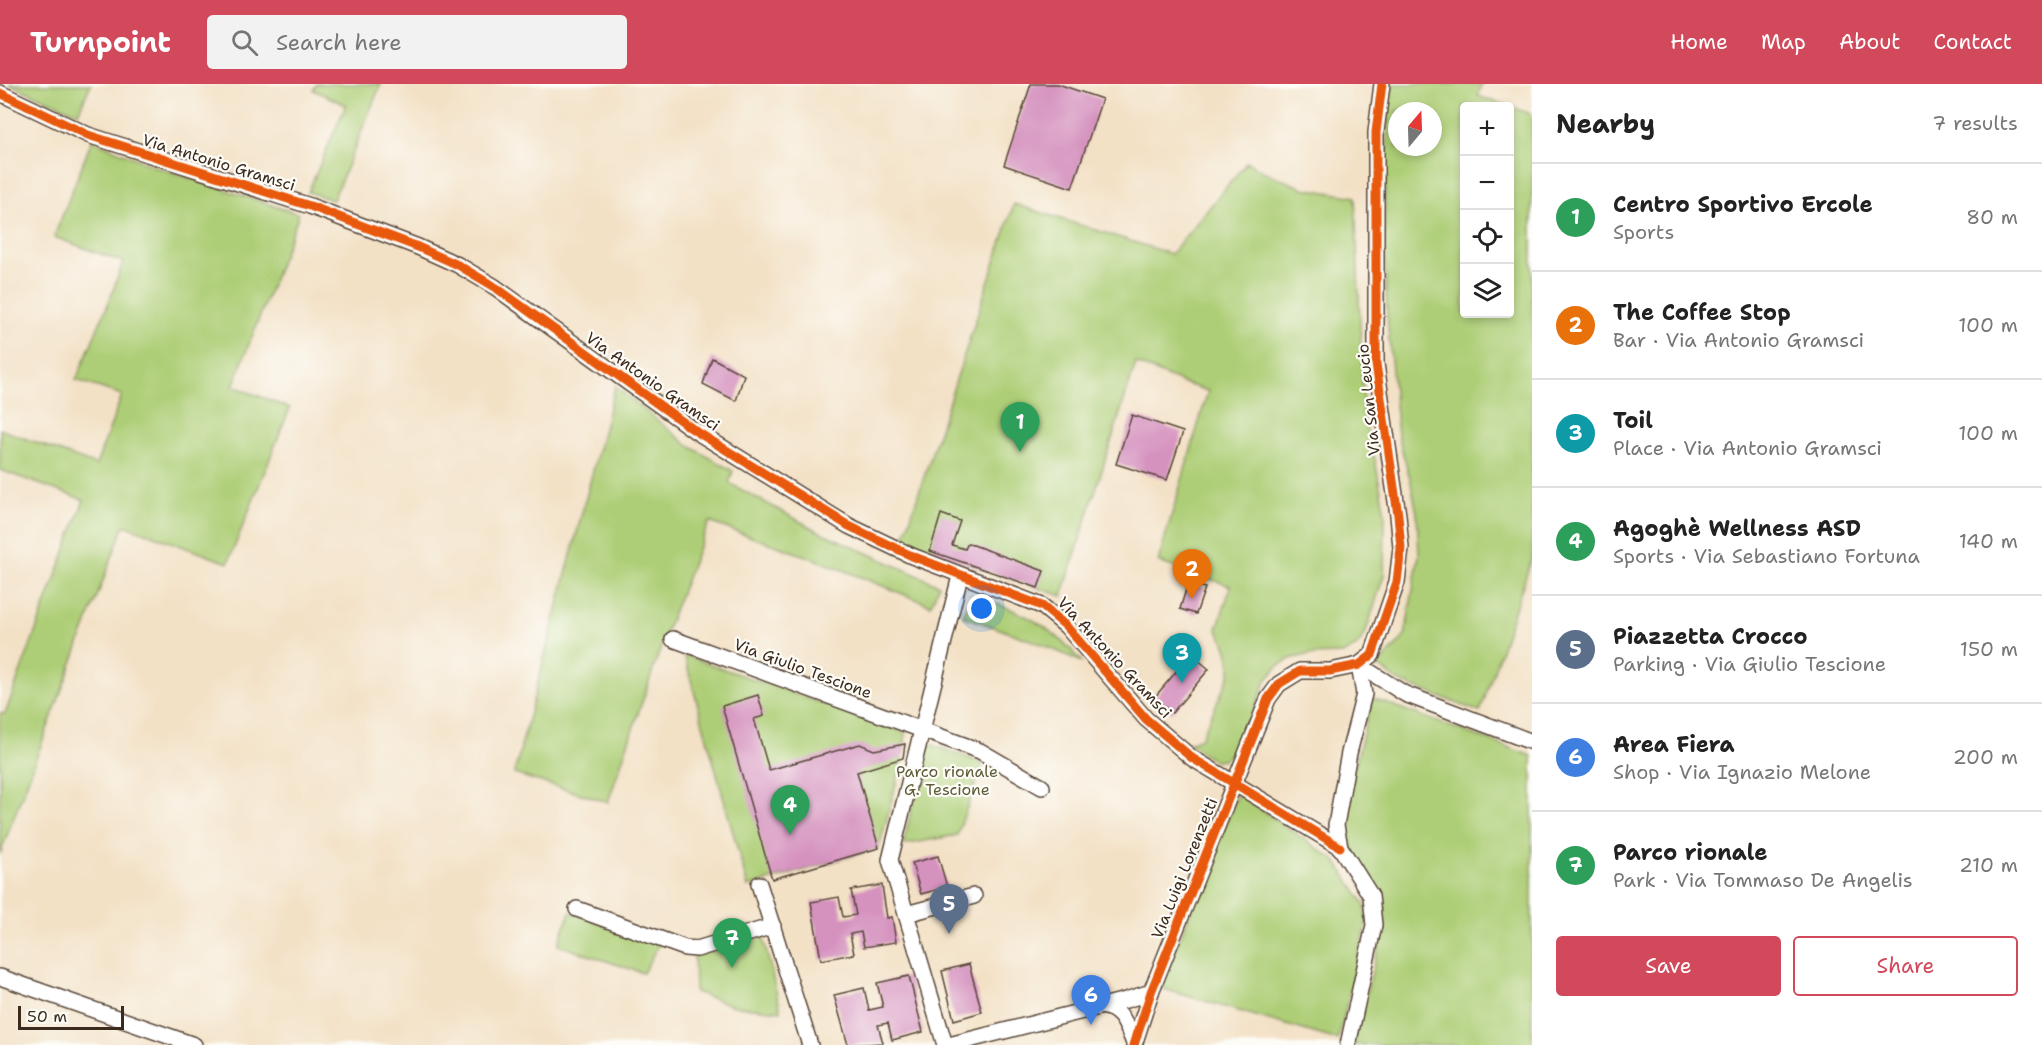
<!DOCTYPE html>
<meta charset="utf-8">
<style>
:root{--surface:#fff;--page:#f2f2f2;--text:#222;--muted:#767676;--line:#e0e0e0;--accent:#d1495b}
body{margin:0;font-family:"Shantell Sans",sans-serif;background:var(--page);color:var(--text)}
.controls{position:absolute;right:18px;top:18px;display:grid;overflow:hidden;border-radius:6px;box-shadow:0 3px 9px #0003}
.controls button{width:54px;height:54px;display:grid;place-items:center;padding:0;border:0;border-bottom:2px solid var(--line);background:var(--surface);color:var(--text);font:30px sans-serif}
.compass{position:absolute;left:1388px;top:18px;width:54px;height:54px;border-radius:50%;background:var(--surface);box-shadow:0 3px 9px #0003;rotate:19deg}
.scale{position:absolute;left:18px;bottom:15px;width:106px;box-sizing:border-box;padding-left:6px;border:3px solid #3b2a1e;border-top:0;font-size:16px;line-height:21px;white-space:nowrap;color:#3b2a1e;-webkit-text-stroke:4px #fdfcf7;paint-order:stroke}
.you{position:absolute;left:982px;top:525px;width:21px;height:21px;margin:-15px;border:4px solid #fff;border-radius:50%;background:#1a73e8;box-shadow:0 0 0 9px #1a73e833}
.badge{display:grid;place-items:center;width:39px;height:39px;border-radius:50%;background:var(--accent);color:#fff;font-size:20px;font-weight:700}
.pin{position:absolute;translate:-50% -50px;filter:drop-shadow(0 2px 3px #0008)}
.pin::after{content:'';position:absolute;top:32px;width:21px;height:18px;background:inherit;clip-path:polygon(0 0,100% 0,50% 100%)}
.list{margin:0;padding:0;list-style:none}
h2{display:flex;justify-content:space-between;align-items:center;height:78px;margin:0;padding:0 24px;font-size:26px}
h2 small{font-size:20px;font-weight:400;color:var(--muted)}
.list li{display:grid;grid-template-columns:39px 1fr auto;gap:18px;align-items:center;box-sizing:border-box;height:108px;padding:0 24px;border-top:2px solid var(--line)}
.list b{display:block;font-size:22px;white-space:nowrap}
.list p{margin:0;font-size:20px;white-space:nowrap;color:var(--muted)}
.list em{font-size:20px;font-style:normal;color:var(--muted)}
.actions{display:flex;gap:12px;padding:18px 24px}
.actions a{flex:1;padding:14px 0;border:2px solid var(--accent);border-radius:6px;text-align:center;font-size:21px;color:var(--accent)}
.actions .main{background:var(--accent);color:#fff}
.icon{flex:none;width:33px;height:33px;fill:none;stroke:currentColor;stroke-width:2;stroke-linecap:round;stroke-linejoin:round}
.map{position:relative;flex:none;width:1532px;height:961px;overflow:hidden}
header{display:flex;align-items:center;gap:36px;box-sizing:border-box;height:84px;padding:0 30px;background:var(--accent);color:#fff}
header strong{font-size:28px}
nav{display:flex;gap:33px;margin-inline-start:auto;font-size:21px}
.search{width:420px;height:54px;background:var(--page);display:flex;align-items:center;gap:15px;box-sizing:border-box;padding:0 21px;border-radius:6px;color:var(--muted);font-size:22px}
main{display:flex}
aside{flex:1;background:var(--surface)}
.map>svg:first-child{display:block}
.green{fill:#adce76;stroke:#747c4a;stroke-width:1.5;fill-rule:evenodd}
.building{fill:#d592bf}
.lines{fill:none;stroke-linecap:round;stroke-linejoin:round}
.minor-casing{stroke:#574537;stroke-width:18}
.minor{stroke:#fff;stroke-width:15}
.cycleway-casing{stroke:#fdfcf7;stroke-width:13}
.cycleway{stroke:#e8590c;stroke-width:9}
.labels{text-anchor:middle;stroke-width:4.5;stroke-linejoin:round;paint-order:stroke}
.street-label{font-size:16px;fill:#3b2a1e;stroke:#fdfcf7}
.park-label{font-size:16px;fill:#5d5b38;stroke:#fdfcf7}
</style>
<header>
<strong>Turnpoint</strong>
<div class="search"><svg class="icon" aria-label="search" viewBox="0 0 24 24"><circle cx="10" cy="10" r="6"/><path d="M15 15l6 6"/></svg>Search here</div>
<nav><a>Home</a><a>Map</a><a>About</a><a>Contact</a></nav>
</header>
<main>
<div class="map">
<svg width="1532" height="961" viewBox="0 0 1532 961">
<rect width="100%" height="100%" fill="#fdfcf7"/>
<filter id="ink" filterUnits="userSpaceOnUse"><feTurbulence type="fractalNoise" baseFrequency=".0167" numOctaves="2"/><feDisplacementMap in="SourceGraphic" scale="12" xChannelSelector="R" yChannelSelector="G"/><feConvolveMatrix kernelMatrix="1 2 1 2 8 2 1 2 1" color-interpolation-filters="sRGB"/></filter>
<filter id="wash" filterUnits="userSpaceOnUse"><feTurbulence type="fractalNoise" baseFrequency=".008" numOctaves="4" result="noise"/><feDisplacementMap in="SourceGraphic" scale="24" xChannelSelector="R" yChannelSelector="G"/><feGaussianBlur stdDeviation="1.35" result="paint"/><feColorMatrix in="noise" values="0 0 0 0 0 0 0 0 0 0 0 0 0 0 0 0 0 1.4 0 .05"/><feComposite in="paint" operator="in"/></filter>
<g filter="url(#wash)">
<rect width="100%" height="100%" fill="#f3e1c6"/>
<g class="green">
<path d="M9,0h82l-13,29z"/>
<path d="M316,0h65l-48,116 -25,-8 38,-87 -33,-15z"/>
<path d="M1392,0h90l-4,12 54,18v444l-52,154 -82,-31 -20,-15 27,-30 14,-81 -2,-42 -7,-35 -12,-42 -11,-120 -3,-91 4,-104zM1464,22h46v208h-46zM1397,27h36v36h-36z"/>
<path d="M92,56l64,27 143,47 -66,172 57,22 -62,155 -104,-38 -124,329v-141l5,1 79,-214 -84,-30v-41l96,36 26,-70 -46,-15 34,-81 13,-37 -69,-25z"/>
<path d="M1247,78l17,10 39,16 52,9 9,223 11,40 10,54 -1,61 -19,60 -8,11 -15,8 -36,1 -16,4 -11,6 -12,14 -30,72 -13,8 -10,2 -25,-18 12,-5 29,-64c1,-17 -4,-30 -13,-45l14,-43 -73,-24 50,-171 -25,-8 -47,-20 -74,233 -159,-55 111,-337 157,50z"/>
<path d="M615,302l74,60 44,25 -4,12 89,48 121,54 -8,20 -114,-45 -108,-38 -41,104 -60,176 -94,-28z"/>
<path d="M971,511c46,14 80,29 111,67l-46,-20 -73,-26z"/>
<path d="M684,571l222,78 -3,25 -24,90 -131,39z"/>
<path d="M1372,614l160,58v289h-179l31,-119 -3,-29 -35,-60 5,-55z"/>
<path d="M927,659l56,20 -26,72 -54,10z"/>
<path d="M1238,710l98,67 29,44 2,18 -29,117 -178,-52z"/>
<path d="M570,828l89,32 -16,29 -85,-28z"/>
<path d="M763,853l18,74 -47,-5 -39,-14 -1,-36z"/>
</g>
<g id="blocks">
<g class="building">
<path d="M1031,0h27l44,15 -30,89 -68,-23z"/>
<path d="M712,274l32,17 -8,26 -33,-17z"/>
<path d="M1132,331l51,17 -16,48 -51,-16z"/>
<path d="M941,430l19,7 -8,24 13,4 3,-6 76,28 -6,17 -108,-37z"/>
<path d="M1188,499l17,5 -9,26 -16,-5z"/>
<path d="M1191,570l18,15 -37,44 -18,-15z"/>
<path d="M758,611l6,21 -10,3 15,51 91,-26 14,6 31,-6 -2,14 -46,14 22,76 -107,31 -50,-173z"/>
<path d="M938,772l9,31 -26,7 -9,-31z"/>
<path d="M882,801l5,33 5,-1 4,25 -32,5 -3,-15 -11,2 4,20 -33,6 -10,-58 28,-5 4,20 13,-2 -5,-25z"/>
<path d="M969,880l13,48 -28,8 -12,-49z"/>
<path d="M909,892l14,56 -31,8 -4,-17 -10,2 5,18 -35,2 -14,-50 30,-7 5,22 14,-3 -6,-24z"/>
</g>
</g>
</g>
<g filter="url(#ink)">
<use href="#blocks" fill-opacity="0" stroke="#574537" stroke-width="1.5"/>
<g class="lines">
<g class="minor-casing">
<g id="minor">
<path d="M0,9l88,42 222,71 108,41 40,18 37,22 199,143 155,96 63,30 130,50 24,20 80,93 46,39 148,89"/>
<path d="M673,555l307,112 62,36"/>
<path d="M1359,581l46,29 127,48"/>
<path d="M759,800l51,161"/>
<path d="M577,825l108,39 12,1 76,-23"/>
<path d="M906,830l68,-18"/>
<path d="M0,893l194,68"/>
<path d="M1101,922c22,3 25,19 33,37"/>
<path d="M945,961l-55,-185 70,-284"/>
<path d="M949,961l177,-45 25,-8"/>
<path d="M1134,961l17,-53 117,-293 11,-15 21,-13h30l29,-6 13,-10 25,-73 4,-34 -3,-33 -22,-151v-232l6,-48"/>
<path d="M1348,961l26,-120 -3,-29 -31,-49 -4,-22 13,-72 15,-59 -5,-29"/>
</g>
</g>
<use href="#minor" class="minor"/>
<g class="cycleway-casing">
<g id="cycleway">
<path d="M0,9l88,42 222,71 108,41 40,18 37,22 199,143 155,96 63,30 130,50 24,20 80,93 46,39 148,89"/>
<path d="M1134,961l17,-53 117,-293 11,-15 21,-13h30l29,-6 13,-10 25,-73 4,-34 -3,-33 -22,-151v-232l6,-48"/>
</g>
</g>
<use href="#cycleway" class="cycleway"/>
</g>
</g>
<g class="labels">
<g class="street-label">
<text transform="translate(219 78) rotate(17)" y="6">Via Antonio Gramsci</text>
<text transform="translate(653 297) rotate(35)" y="6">Via Antonio Gramsci</text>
<text transform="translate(1368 316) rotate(-96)" y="6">Via San Leucio</text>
<text transform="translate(1115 573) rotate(47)" y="6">Via Antonio Gramsci</text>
<text transform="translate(803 584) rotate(20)" y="6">Via Giulio Tescione</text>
<text transform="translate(1184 784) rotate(-68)" y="6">Via Luigi Lorenzetti</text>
</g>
<g class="park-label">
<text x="947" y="693">Parco rionale<tspan x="947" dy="18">G. Tescione</tspan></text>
</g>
</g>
</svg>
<div class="controls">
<button>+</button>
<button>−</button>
<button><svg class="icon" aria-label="locate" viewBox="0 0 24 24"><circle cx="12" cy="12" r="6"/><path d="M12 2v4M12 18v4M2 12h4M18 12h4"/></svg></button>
<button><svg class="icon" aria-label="layers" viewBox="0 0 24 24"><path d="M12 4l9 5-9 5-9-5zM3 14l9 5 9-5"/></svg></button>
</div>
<svg class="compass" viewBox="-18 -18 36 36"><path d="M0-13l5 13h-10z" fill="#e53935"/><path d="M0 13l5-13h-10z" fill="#767676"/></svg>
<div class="scale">50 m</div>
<div class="you"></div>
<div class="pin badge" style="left:1020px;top:368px;background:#2e9e5b">1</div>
<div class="pin badge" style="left:1192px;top:515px;background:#e8710a">2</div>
<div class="pin badge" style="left:1182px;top:599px;background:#0f9aa8">3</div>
<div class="pin badge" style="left:790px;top:751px;background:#2e9e5b">4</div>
<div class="pin badge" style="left:949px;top:850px;background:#5c6f8a">5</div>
<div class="pin badge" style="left:1091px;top:941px;background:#3f7fe0">6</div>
<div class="pin badge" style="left:732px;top:884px;background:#2e9e5b">7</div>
</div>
<aside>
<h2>Nearby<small>7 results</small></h2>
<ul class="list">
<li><span class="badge" style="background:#2e9e5b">1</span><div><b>Centro Sportivo Ercole</b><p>Sports</p></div><em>80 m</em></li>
<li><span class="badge" style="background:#e8710a">2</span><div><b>The Coffee Stop</b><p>Bar · Via Antonio Gramsci</p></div><em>100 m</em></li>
<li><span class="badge" style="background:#0f9aa8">3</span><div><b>Toil</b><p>Place · Via Antonio Gramsci</p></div><em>100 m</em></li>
<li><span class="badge" style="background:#2e9e5b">4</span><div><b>Agoghè Wellness ASD</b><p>Sports · Via Sebastiano Fortuna</p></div><em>140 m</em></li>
<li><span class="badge" style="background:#5c6f8a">5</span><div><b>Piazzetta Crocco</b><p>Parking · Via Giulio Tescione</p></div><em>150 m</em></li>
<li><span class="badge" style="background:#3f7fe0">6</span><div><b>Area Fiera</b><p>Shop · Via Ignazio Melone</p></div><em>200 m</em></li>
<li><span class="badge" style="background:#2e9e5b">7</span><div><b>Parco rionale</b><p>Park · Via Tommaso De Angelis</p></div><em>210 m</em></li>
</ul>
<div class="actions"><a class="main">Save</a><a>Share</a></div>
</aside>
</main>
